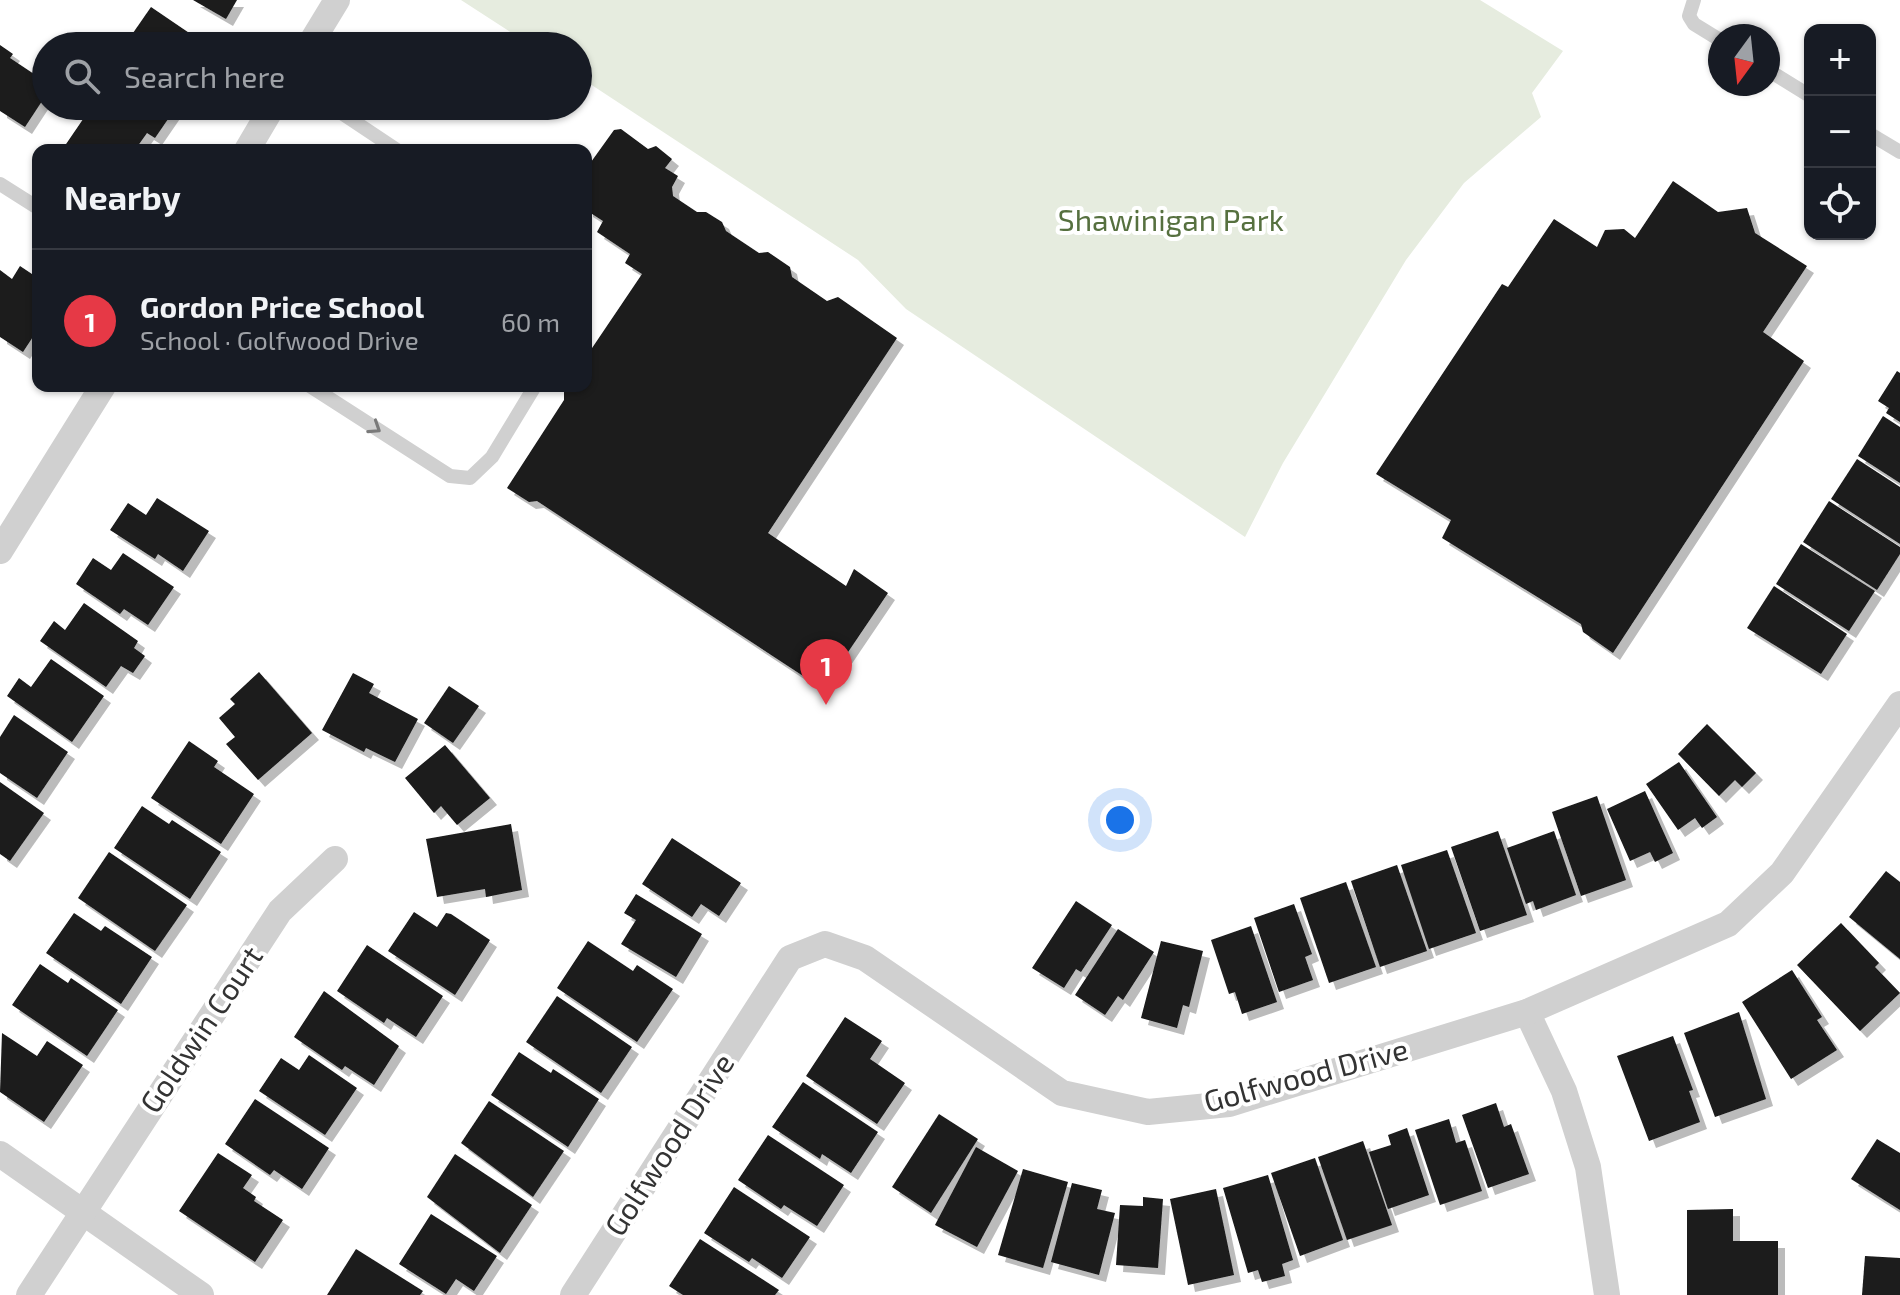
<!DOCTYPE html>
<meta charset="utf-8">
<style>
:root{--surface:#171b24;--page:#242831;--text:#f1f3f6;--muted:#9ea1a6;--line:#363941;--accent:#e63946}
body{margin:0;font-family:"Exo 2",sans-serif;background:var(--page);color:var(--text)}
.controls{position:absolute;right:24px;top:24px;display:grid;overflow:hidden;border-radius:16px;box-shadow:0 2px 6px #0004}
.controls button{width:72px;height:72px;display:grid;place-items:center;padding:0;border:0;border-bottom:2px solid var(--line);background:var(--surface);color:var(--text);font:40px sans-serif}
.compass{position:absolute;left:1708px;top:24px;width:72px;height:72px;border-radius:50%;background:var(--surface);box-shadow:0 2px 6px #0004;rotate:195deg}
.you{position:absolute;left:1120px;top:820px;width:28px;height:28px;margin:-20px;border:6px solid #fff;border-radius:50%;background:#1a73e8;box-shadow:0 0 0 12px #1a73e833}
.badge{display:grid;place-items:center;width:52px;height:52px;border-radius:50%;background:var(--accent);color:#fff;font-size:26px;font-weight:700}
.pin{position:absolute;translate:-50% -66px;filter:drop-shadow(0 2px 4px #0008)}
.pin::after{content:'';position:absolute;top:42px;width:28px;height:24px;background:inherit;clip-path:polygon(0 0,100% 0,50% 100%)}
.list{margin:0;padding:0;list-style:none}
h2{display:flex;justify-content:space-between;align-items:center;height:104px;margin:0;padding:0 32px;font-size:34px}
h2 small{font-size:26px;font-weight:400;color:var(--muted)}
.list li{display:grid;grid-template-columns:52px 1fr auto;gap:24px;align-items:center;box-sizing:border-box;height:144px;padding:0 32px;border-top:2px solid var(--line)}
.list b{display:block;font-size:30px;white-space:nowrap}
.list p{margin:0;font-size:26px;white-space:nowrap;color:var(--muted)}
.list em{font-size:26px;font-style:normal;color:var(--muted)}
.icon{flex:none;width:44px;height:44px;fill:none;stroke:currentColor;stroke-width:2;stroke-linecap:round;stroke-linejoin:round}
.map{position:relative;flex:none;width:1900px;height:1295px;overflow:hidden}
.search{position:absolute;background:var(--surface);box-shadow:0 2px 6px #0004;left:32px;top:32px;width:560px;height:88px;display:flex;align-items:center;gap:20px;box-sizing:border-box;padding:0 28px;border-radius:44px;color:var(--muted);font-size:30px}
.panel{position:absolute;background:var(--surface);box-shadow:0 2px 6px #0004;left:32px;top:144px;width:560px;height:248px;border-radius:16px}
.map>svg:first-child{display:block}
.green{fill:#e6ecdf}
.building{fill:#1a1a1a;filter:url(#shadow)}
.lines{fill:none;stroke-linecap:round;stroke-linejoin:round}
.service{stroke:#d0d0d0;stroke-width:14}
.minor{stroke:#d0d0d0;stroke-width:26}
.oneway{stroke:#7a7a7a}
.labels{text-anchor:middle;stroke-width:8;stroke-linejoin:round;paint-order:stroke}
.park-label{font-size:30px;fill:#56703f;stroke:#fff}
.street-label{font-size:30px;fill:#333;stroke:#fff}
</style>
<div class="map">
<svg width="1900" height="1295" viewBox="0 0 1900 1295">
<defs>
<filter id="shadow"><feDropShadow dx="7" dy="7" stdDeviation="0" flood-color="#0004"/></filter>
</defs>
<rect width="100%" height="100%" fill="#fff"/>
<path class="green" d="M461,0h1019l83,51 -31,42 9,24 -77,66 -58,77 -123,203 -38,74 -339,-228 -48,-49 -280,-184v-30h-46z"/>
<g class="building">
<path d="M193,0h44l-11,19z"/>
<path d="M151,7l50,34 -3,5h-74z"/>
<path d="M0,45l13,9 -3,4 36,24v13l-21,32 -25,-16z"/>
<path d="M92,106h85l-22,32 -8,-5 -10,14 5,3h-80z"/>
<path d="M621,129l27,20 8,-3 16,13 -7,9 13,8 -6,11 1,9 24,16h9l16,10 4,9 33,22 9,-1 22,15 2,10 35,24 11,-4 59,41 -129,195 78,53 8,-17 34,24 -65,96 -286,-188 -8,1 -22,-14 57,-88v-14h22v-29l56,-83 -17,-11 5,-9 -33,-22 6,-11 -17,-11v-41l28,-39z"/>
<path d="M1673,181l45,31 29,-4 8,25 52,33 -44,66 41,29 -191,292 -30,-21 -2,-8 -139,-86 9,-18 -75,-46 126,-190 6,3 46,-68 43,28 8,-17 19,-1 11,9z"/>
<path d="M20,266l18,12v51l-15,23 -23,-15v-67l12,9z"/>
<path d="M1897,371l3,2v49l-14,-9 3,-5 -11,-7z"/>
<path d="M1883,416l17,11v56l-42,-27z"/>
<path d="M1857,459l43,28v57l-69,-45z"/>
<path d="M157,498l52,33 -26,40 -25,-17 -3,5 -45,-29 18,-27 18,12z"/>
<path d="M1829,501l71,46v7l-23,36 -74,-48z"/>
<path d="M1801,544l74,47 -26,40 -73,-47z"/>
<path d="M123,553l51,34 -26,38 -24,-16 -4,5 -44,-30 17,-26 18,12z"/>
<path d="M1774,586l73,48 -26,40 -74,-46z"/>
<path d="M84,603l54,38 -4,7 11,8 -12,17 -12,-7 -15,21 -66,-46 14,-20 11,9z"/>
<path d="M51,659l53,37 -32,46 -65,-46 12,-18 12,9z"/>
<path d="M259,672l53,61 -54,47 -32,-36 9,-7 -16,-19 16,-14 -5,-5z"/>
<path d="M353,673l21,11 -5,9 49,26 -23,43 -29,-14 -2,4 -42,-22z"/>
<path d="M449,686l30,20 -26,37 -29,-20z"/>
<path d="M14,715l54,37 -31,46 -37,-25v-36z"/>
<path d="M1707,724l49,49 -14,14 -7,-7 -16,16 -41,-42z"/>
<path d="M189,741l29,20 -4,6 40,27 -33,50 -70,-46z"/>
<path d="M445,745l45,53 -33,27 -16,-19 -7,7 -29,-35z"/>
<path d="M1679,762l38,55 -15,11 -7,-10 -17,12 -32,-46z"/>
<path d="M0,782l44,31 -34,48 -10,-7z"/>
<path d="M1645,791l28,62 -18,9 -5,-10 -20,9 -23,-52z"/>
<path d="M1597,796l29,84 -45,16 -29,-84z"/>
<path d="M142,806l27,18 3,-4 49,32 -31,47 -76,-51z"/>
<path d="M511,824l11,66 -36,7 -1,-8 -48,8 -11,-58z"/>
<path d="M1498,831l29,84 -47,16 -29,-84z"/>
<path d="M1554,831l22,64 -40,15 -3,-9 -7,3 -19,-56z"/>
<path d="M672,838l69,45 -22,33 -18,-12 -9,13 -50,-33z"/>
<path d="M1447,850l29,83 -47,16 -28,-84z"/>
<path d="M109,852l78,53 -32,46 -77,-53z"/>
<path d="M1397,865l30,86 -47,16 -29,-86z"/>
<path d="M1886,871l14,11v77l-51,-42z"/>
<path d="M1346,882l30,85 -47,16 -29,-85z"/>
<path d="M636,894l66,40 -26,43 -55,-33 15,-24 -12,-7z"/>
<path d="M1076,901l36,24 -31,47 -5,-3 -12,19 -32,-20z"/>
<path d="M1294,904l18,50 -7,3 8,23 -34,12 -25,-74z"/>
<path d="M414,912l23,15 9,-14 5,1 39,26 -35,55 -67,-44z"/>
<path d="M74,913l27,18 4,-5 47,31 -31,47 -75,-51z"/>
<path d="M1841,923l38,40 -4,4 25,26 -40,38 -63,-66z"/>
<path d="M1251,926l26,76 -35,12 -7,-22 -6,2 -18,-54z"/>
<path d="M1118,929l36,23 -31,48 -5,-4 -13,19 -30,-20z"/>
<path d="M588,941l45,30 4,-6 36,24 -36,53 -80,-54z"/>
<path d="M1161,941l42,10 -14,56 -6,-2 -6,23 -36,-10z"/>
<path d="M367,945l76,51 -27,41 -29,-19 -3,5 -47,-32z"/>
<path d="M40,964l28,19 3,-5 47,32 -31,46 -75,-51z"/>
<path d="M1792,970l30,47 -5,3 20,30 -46,29 -49,-77z"/>
<path d="M324,991l75,55 -25,39 -29,-19 -3,4 -48,-33z"/>
<path d="M557,996l75,51 -31,46 -75,-51z"/>
<path d="M1739,1012l27,87 -51,18 -31,-84z"/>
<path d="M845,1017l37,24 -12,18 35,24 -28,41 -71,-48z"/>
<path d="M2,1033l35,23 10,-15 36,24 -39,57 -44,-30z"/>
<path d="M1673,1036l20,54 -4,1 11,31 -51,19 -32,-85z"/>
<path d="M519,1052l32,21 2,-4 46,30 -31,48 -77,-52z"/>
<path d="M309,1055l48,33 -32,47 -66,-44 22,-33 18,12z"/>
<path d="M803,1082l75,50 -27,41 -29,-19 -2,5 -48,-32z"/>
<path d="M255,1099l74,49 -27,41 -28,-19 -4,5 -45,-31z"/>
<path d="M489,1101l75,50 -31,46 -72,-54z"/>
<path d="M1496,1103l8,24 7,-3 18,50 -41,14 -26,-73z"/>
<path d="M939,1114l39,25 -47,74 -39,-26z"/>
<path d="M1449,1119l7,24 9,-3 17,51 -42,14 -25,-75z"/>
<path d="M1407,1128l22,67 -41,14 -19,-57 22,-7 -3,-10z"/>
<path d="M768,1135l76,50 -27,41 -33,-21 -3,4 -43,-29z"/>
<path d="M1877,1139l23,14v57l-49,-31z"/>
<path d="M1363,1141l29,84 -45,15 -29,-83z"/>
<path d="M976,1147l42,24 -41,76 -42,-22z"/>
<path d="M218,1153l34,22 -9,13 13,9 -2,4 29,19 -28,42 -76,-51z"/>
<path d="M455,1154l77,51 -32,48 -73,-56z"/>
<path d="M1315,1158l28,82 -43,16 -29,-83z"/>
<path d="M1023,1169l45,13 -25,86 -45,-13z"/>
<path d="M1268,1175l25,85 -11,4 3,12 -23,6 -4,-12 -10,3 -25,-85z"/>
<path d="M1072,1183l30,7 -5,19 18,4 -16,62 -48,-13z"/>
<path d="M734,1187l76,50 -28,41 -30,-20 -3,4 -45,-29z"/>
<path d="M1216,1189l18,86 -46,10 -18,-86z"/>
<path d="M1143,1197l20,2 -5,69 -42,-3 4,-60 23,1z"/>
<path d="M1733,1209v32h45v54h-91v-85z"/>
<path d="M431,1214l66,42 -23,35 -18,-12 -10,15 -47,-30z"/>
<path d="M700,1239l79,51 -4,5h-92l-14,-9z"/>
<path d="M356,1249l67,42 -3,4h-93z"/>
<path d="M1865,1256l35,2v37h-38z"/>
</g>
<g class="lines">
<g class="service">
<path d="M1694,0l-5,16 5,8 26,16"/>
<path d="M1768,70l42,26"/>
<path d="M331,106l66,44"/>
<path d="M1870,134l30,18"/>
<path d="M0,184l38,24"/>
<path d="M310,386l140,90 20,2 22,-21 43,-71"/>
</g>
<g class="minor">
<path d="M309,46l28,-46"/>
<path d="M247,150l26,-44"/>
<path d="M0,551l103,-165"/>
<path d="M1527,1012l37,79 24,76 19,128"/>
<path d="M0,1154l201,141"/>
<path d="M29,1295l251,-384 55,-52"/>
<path d="M573,1295l217,-337 35,-14 40,14 197,135 86,19 81,-8 298,-92 201,-88 54,-51 118,-169"/>
</g>
</g>
<defs><path id="oneway-chevron" d="M-2-3.5L2.5 0L-2 3.5" fill="none" stroke-width="1.6" stroke-linecap="round" stroke-linejoin="round" transform="scale(2)"/></defs>
<use class="oneway" href="#oneway-chevron" transform="translate(375 428) rotate(33)"/>
<g class="labels">
<g class="park-label">
<text x="1171" y="231">Shawinigan Park</text>
</g>
<g class="street-label">
<text transform="translate(202 1030) rotate(-56)" y="10">Goldwin Court</text>
<text transform="translate(1306 1076) rotate(-15)" y="10">Golfwood Drive</text>
<text transform="translate(670 1145) rotate(-57)" y="10">Golfwood Drive</text>
</g>
</g>
</svg>
<div class="controls">
<button>+</button>
<button>−</button>
<button><svg class="icon" aria-label="locate" viewBox="0 0 24 24"><circle cx="12" cy="12" r="6"/><path d="M12 2v4M12 18v4M2 12h4M18 12h4"/></svg></button>
</div>
<svg class="compass" viewBox="-18 -18 36 36"><path d="M0-13l5 13h-10z" fill="#e53935"/><path d="M0 13l5-13h-10z" fill="#9ea1a6"/></svg>
<div class="you"></div>
<div class="pin badge" style="left:826px;top:705px">1</div>
<div class="search"><svg class="icon" aria-label="search" viewBox="0 0 24 24"><circle cx="10" cy="10" r="6"/><path d="M15 15l6 6"/></svg>Search here</div>
<section class="panel">
<h2>Nearby<small></small></h2>
<ul class="list">
<li><span class="badge">1</span><div><b>Gordon Price School</b><p>School · Golfwood Drive</p></div><em>60 m</em></li>
</ul>
</section>
</div>
